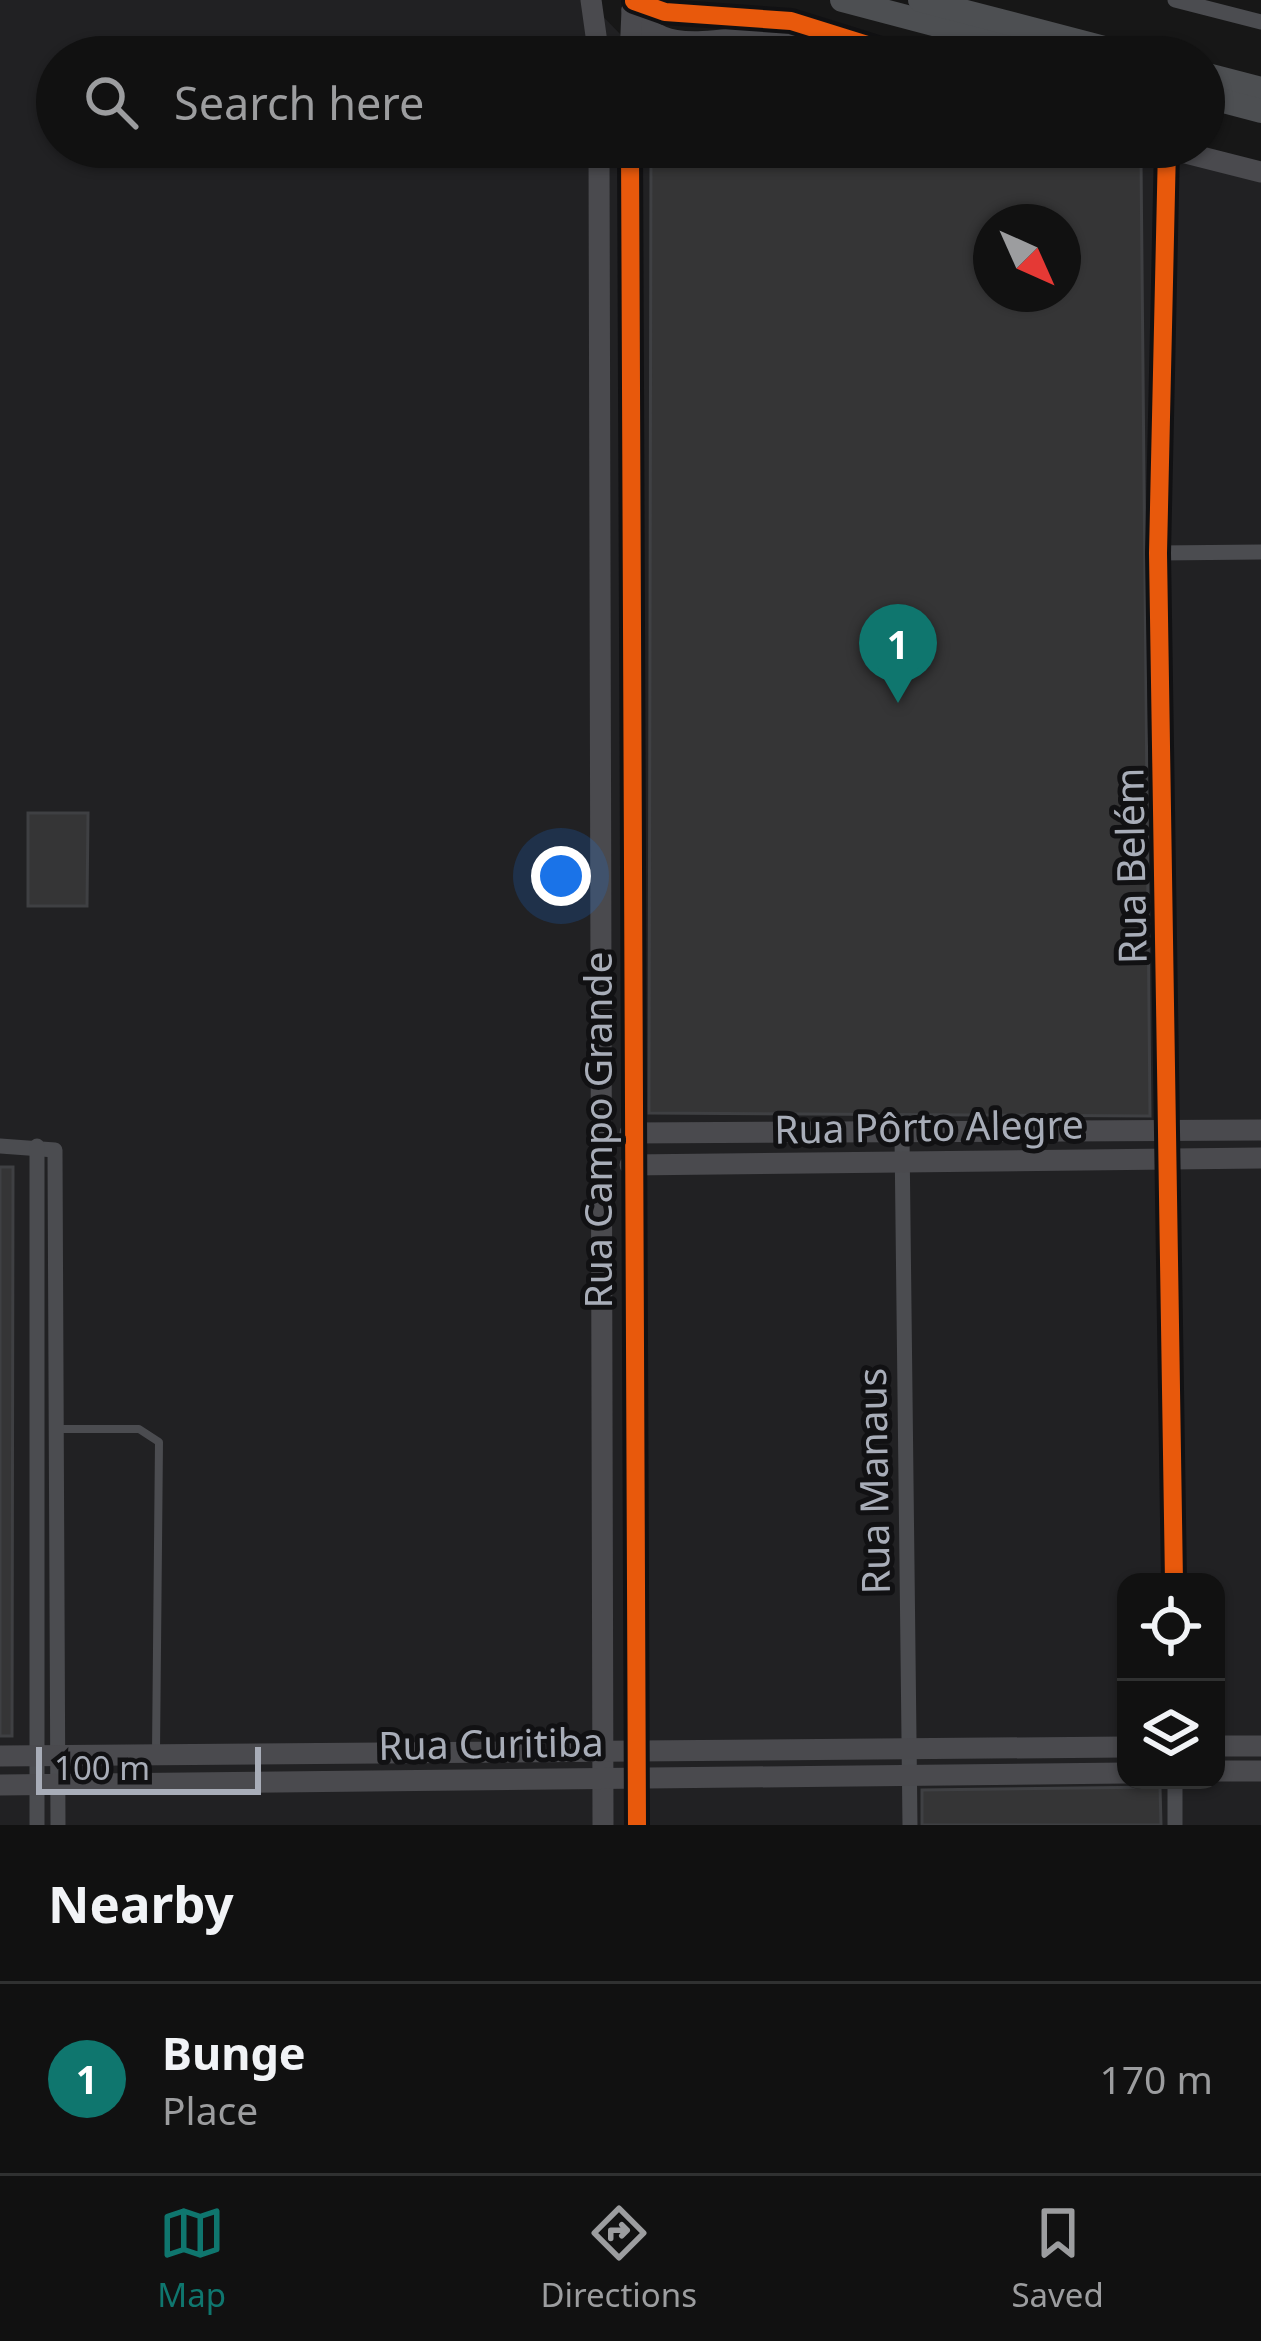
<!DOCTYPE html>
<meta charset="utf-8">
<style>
:root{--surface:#111;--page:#1e1f1f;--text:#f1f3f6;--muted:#9c9d9f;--line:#303131;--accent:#0f766e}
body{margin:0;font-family:"Noto Sans",sans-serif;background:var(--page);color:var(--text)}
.controls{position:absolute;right:36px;bottom:36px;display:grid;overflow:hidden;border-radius:24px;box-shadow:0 3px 9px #0004}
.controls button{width:108px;height:108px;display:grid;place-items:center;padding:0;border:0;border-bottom:3px solid var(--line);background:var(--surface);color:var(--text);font:60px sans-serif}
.compass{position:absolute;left:973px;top:204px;width:108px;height:108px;border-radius:50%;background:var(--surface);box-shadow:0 3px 9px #0004;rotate:135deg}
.scale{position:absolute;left:36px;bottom:30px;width:225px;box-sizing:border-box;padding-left:12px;border:6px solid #a8adb8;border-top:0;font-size:33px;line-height:42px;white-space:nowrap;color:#a8adb8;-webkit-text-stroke:9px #111113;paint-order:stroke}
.you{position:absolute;left:561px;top:876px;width:42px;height:42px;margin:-30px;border:9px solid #fff;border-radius:50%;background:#1a73e8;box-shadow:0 0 0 18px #1a73e833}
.badge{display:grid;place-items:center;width:78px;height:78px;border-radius:50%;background:var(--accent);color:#fff;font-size:39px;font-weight:700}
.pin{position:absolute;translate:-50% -99px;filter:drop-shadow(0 3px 6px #0008)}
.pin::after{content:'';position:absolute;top:63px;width:42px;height:36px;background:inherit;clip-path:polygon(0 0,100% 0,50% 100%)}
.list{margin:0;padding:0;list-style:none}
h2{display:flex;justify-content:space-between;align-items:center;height:156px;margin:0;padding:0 48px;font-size:51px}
h2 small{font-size:39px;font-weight:400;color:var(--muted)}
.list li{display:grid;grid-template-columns:78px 1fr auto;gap:36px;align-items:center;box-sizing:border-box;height:192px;padding:0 48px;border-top:3px solid var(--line)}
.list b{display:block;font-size:45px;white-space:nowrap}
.list p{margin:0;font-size:39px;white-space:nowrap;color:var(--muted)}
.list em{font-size:39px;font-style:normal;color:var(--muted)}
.icon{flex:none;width:66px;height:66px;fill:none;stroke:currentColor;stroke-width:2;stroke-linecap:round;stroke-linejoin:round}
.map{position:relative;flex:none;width:1261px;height:1825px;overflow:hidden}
.search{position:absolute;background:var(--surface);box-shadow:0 3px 9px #0004;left:36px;right:36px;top:36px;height:132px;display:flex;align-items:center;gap:30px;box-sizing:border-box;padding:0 42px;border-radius:66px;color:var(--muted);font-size:45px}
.sheet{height:348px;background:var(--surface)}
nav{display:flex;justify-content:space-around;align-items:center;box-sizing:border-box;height:168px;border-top:3px solid var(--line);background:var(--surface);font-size:33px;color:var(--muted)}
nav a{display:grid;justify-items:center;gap:6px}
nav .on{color:var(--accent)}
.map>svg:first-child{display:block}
.built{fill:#212123;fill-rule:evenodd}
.building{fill:#353536;stroke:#3f4043;stroke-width:3;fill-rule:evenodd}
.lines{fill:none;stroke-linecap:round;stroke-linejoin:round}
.lane{stroke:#4b4c50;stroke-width:8}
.street{stroke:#4b4c50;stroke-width:15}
.secondary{stroke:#4a4a4e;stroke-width:21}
.primary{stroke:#4d4f52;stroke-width:24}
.cycleway-casing{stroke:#111113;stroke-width:26}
.cycleway{stroke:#e8590c;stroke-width:18}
.labels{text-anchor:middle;stroke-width:10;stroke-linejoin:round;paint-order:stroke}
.street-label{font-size:39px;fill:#a8adb8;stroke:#111113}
</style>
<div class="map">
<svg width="1261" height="1825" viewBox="0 0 1261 1825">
<rect width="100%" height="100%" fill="#171717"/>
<path class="built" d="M0,0h587l35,36 37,21h-602v90h1077l127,31v1647h-1261zM991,222h72v72h-72zM1126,1582h90v198h-90z"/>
<g class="building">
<path d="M651,147h441l49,14 9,955 -501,-3zM991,222h72v72h-72z"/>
<path d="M28,813h60l-1,93h-59z"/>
<path d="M0,1167h13l-1,569h-12z"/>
<path d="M1160,1787l1,38h-239v-35z"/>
</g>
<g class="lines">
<path class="lane" d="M57,1429h82l20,13 -3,310"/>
<g class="street">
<path d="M1175,0l86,22"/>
<path d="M1167,148l-9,405 16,1029"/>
<path d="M1158,553l103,-1"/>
<path d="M902,1136l8,689"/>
<path d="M0,1146l55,4 3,675"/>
<path d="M37,1825v-679"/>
<path d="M1175,1825v-45"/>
</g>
<g class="secondary">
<path d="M591,0l8,57"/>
<path d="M632,10c30,51 90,25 138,26 28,1 57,13 83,21"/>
<path d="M630,57l2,-47"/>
<path d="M599,147l4,1678"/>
<path d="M630,147l7,1678"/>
<path d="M1162,147l99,25"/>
<path d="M630,1133l631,-3"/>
<path d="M630,1165l631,-7"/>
<path d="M1216,1746h45"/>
<path d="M0,1756l1126,-9"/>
<path d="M1216,1771h45"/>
<path d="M0,1785l1126,-12"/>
</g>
<g class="primary">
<path d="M842,0l217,57"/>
<path d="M920,0l219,57"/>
<path d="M1204,74l57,15"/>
<path d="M1204,96l57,15"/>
</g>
<g class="cycleway-casing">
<g id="cycleway">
<path d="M634,1l31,11 126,9 115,36"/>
<path d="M630,147l7,1678"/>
<path d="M1167,147l-9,406 16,1029"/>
</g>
</g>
<use href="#cycleway" class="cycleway"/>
</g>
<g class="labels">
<g class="street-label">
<text transform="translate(1131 866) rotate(-91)" y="14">Rua Belém</text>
<text transform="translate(929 1127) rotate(-1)" y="14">Rua Pôrto Alegre</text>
<text transform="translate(598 1130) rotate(-90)" y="14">Rua Campo Grande</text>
<text transform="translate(874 1481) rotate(-91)" y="14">Rua Manaus</text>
<text transform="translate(491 1744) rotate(-1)" y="14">Rua Curitiba</text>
</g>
</g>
</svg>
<div class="controls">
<button><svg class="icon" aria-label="locate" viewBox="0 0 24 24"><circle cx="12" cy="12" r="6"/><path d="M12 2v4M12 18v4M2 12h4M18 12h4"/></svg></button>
<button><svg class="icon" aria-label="layers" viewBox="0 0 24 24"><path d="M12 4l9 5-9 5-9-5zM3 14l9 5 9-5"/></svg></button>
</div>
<svg class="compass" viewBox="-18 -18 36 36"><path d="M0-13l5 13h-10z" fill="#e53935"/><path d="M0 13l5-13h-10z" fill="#9c9d9f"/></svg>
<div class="scale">100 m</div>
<div class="you"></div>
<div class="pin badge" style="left:898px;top:703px">1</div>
<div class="search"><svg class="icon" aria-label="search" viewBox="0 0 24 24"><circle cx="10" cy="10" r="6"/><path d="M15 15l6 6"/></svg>Search here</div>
</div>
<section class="sheet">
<h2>Nearby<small></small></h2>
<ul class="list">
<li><span class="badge">1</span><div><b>Bunge</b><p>Place</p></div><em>170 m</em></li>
</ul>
</section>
<nav>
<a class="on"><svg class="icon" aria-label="map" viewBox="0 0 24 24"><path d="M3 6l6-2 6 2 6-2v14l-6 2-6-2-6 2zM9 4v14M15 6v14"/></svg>Map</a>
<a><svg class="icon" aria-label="directions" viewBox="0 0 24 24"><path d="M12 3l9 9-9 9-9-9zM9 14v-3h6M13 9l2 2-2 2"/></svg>Directions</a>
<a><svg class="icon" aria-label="saved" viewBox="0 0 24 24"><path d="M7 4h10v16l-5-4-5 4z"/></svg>Saved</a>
</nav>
